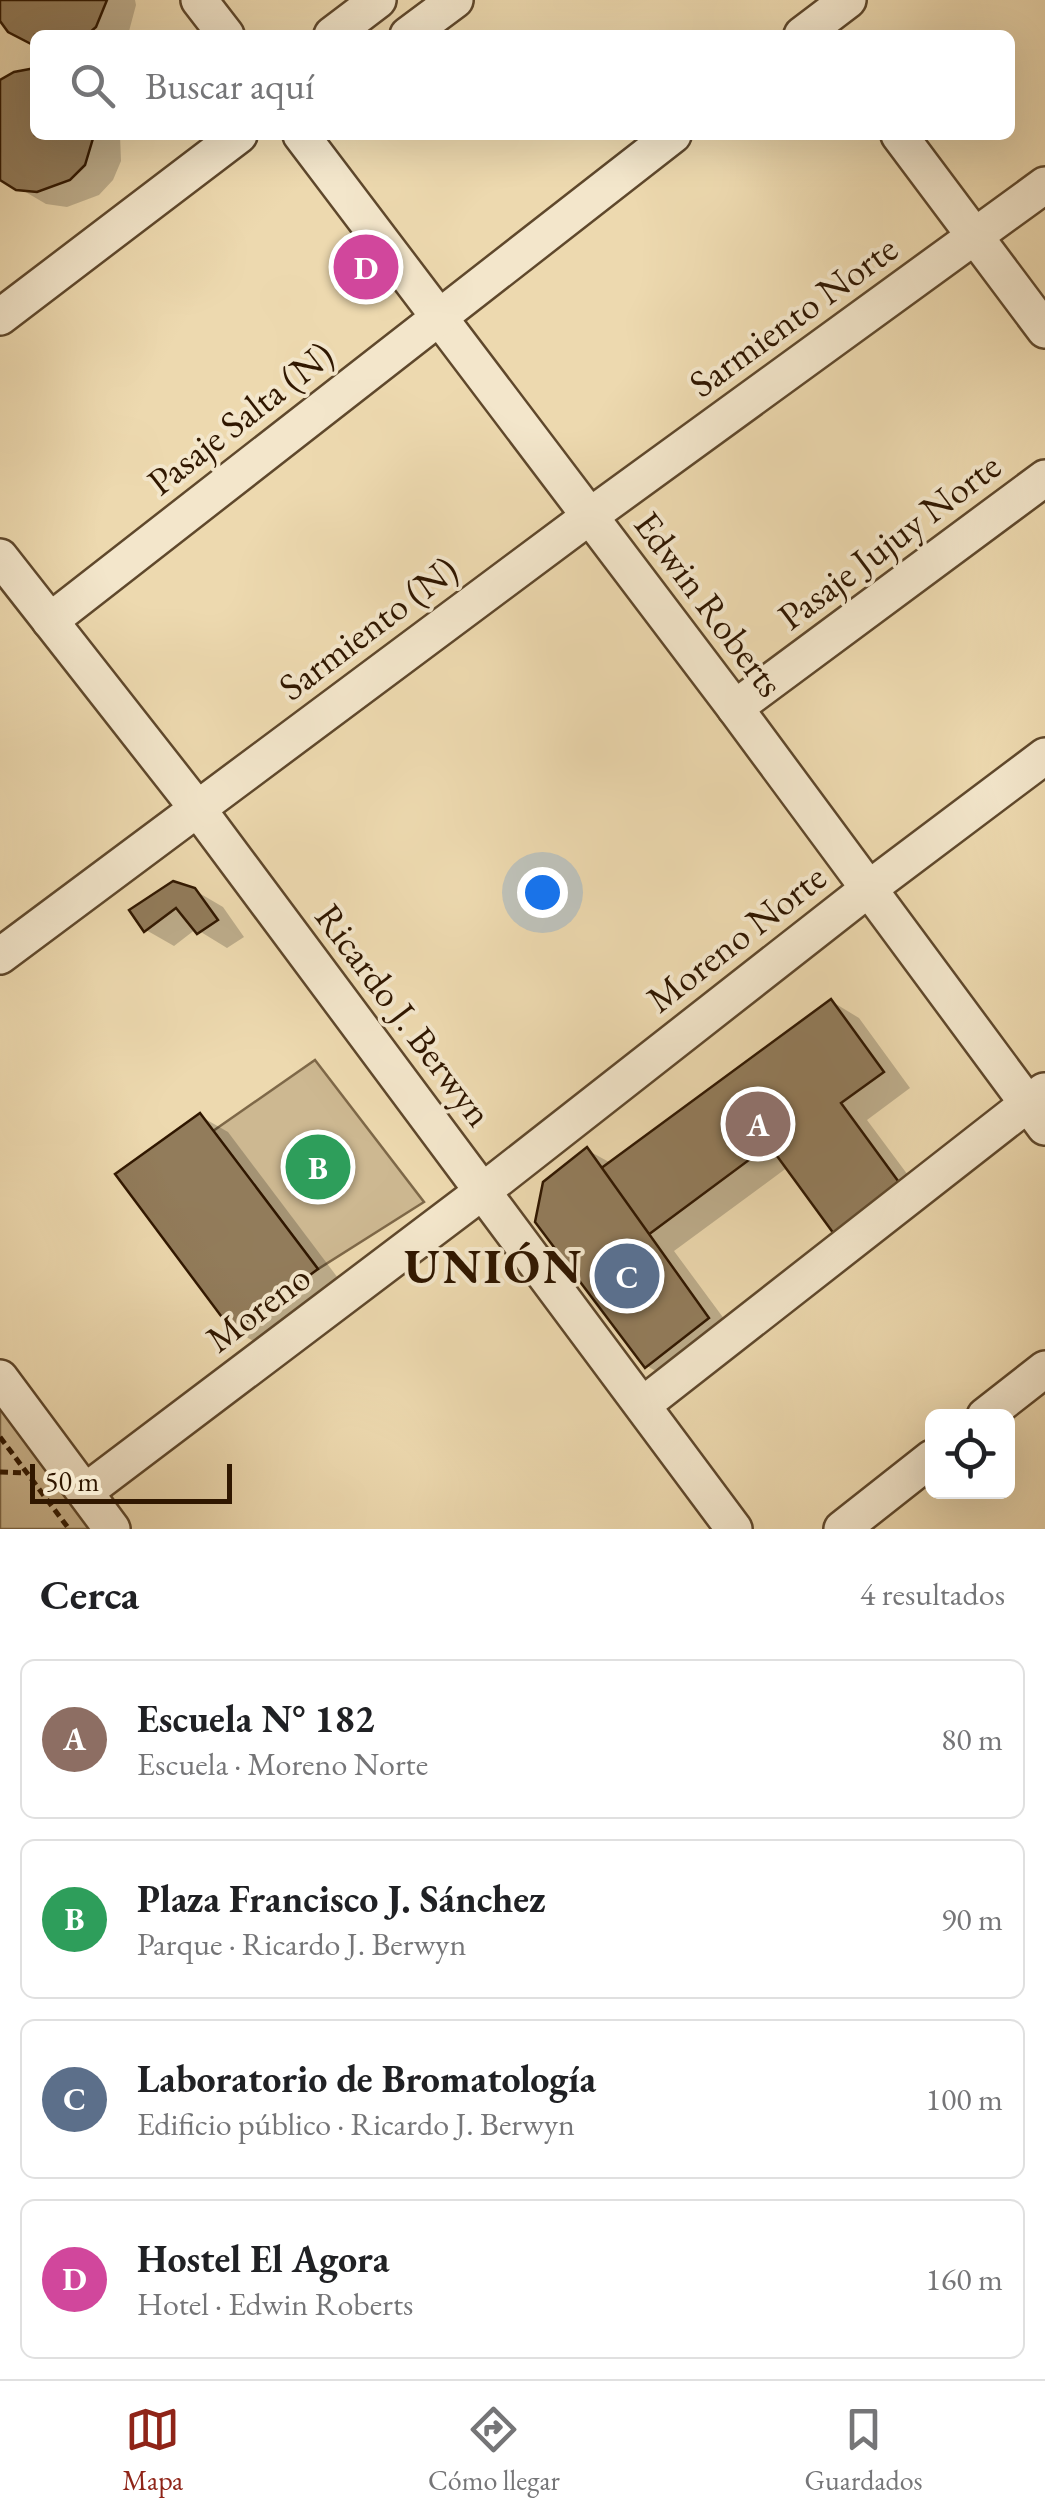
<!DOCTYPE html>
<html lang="es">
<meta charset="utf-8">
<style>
:root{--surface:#fff;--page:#f6f6f6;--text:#202124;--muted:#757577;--line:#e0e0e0;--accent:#8f2418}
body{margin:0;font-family:"EB Garamond",serif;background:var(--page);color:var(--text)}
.controls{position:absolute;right:30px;bottom:30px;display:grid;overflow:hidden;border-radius:15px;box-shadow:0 10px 40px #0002}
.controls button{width:90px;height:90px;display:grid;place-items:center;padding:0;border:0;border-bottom:2px solid var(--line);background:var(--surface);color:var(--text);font:50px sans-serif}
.scale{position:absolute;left:30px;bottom:25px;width:202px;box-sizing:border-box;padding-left:10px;border:5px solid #301700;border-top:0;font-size:28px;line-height:35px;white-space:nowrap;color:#301700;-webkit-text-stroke:8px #f3e6cb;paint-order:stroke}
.you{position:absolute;left:542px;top:892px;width:35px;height:35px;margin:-25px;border:8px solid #fff;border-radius:50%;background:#1a73e8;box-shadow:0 0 0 15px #1a73e833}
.badge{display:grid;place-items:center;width:65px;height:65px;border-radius:50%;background:var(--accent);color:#fff;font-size:32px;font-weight:700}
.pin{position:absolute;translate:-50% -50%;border:5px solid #fff;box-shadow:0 2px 10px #0006}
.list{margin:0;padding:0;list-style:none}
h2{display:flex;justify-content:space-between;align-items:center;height:130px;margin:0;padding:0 40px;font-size:42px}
h2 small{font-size:32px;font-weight:400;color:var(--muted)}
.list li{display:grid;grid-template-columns:65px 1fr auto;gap:30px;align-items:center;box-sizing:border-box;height:160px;margin:0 20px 20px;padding:0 20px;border:2px solid var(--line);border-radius:15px}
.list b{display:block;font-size:38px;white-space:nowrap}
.list p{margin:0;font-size:32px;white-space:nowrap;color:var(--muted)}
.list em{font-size:32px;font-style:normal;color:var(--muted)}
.icon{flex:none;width:55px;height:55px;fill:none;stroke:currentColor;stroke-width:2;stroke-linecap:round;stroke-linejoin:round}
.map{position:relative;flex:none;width:1045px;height:1529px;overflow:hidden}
.search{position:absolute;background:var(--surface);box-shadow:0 10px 40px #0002;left:30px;right:30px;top:30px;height:110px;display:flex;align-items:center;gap:25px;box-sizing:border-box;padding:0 35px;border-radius:15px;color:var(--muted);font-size:38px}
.sheet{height:850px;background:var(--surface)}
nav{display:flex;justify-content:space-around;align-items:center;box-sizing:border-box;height:140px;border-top:2px solid var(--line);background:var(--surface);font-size:28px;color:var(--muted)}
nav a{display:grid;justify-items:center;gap:5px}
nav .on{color:var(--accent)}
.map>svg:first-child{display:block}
.green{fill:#cdb891;stroke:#7e6848;stroke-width:2.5}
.shadow{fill:#0003}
.building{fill:#927c5b;stroke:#301700;stroke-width:2.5}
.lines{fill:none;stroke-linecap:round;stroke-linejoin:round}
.minor-casing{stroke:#5f482c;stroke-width:40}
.path{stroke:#301700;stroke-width:5;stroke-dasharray:8 5;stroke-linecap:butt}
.minor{stroke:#f3e6cb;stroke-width:35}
.labels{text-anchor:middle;stroke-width:8;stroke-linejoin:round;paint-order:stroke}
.street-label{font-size:38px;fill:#301700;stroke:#f3e6cb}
.district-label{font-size:48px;font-weight:bold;letter-spacing:2.5px;fill:#301700;stroke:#f3e6cb}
</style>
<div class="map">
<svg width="1045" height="1529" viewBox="0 0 1045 1529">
<rect width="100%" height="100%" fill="#edd9af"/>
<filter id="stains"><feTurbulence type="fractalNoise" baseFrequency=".002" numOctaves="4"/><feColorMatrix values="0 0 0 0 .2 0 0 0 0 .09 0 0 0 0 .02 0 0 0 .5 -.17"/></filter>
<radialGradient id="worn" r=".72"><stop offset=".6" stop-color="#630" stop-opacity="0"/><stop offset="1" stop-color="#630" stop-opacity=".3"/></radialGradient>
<g class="green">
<path d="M315,1060l109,142 -106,67 -105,-138z"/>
<path d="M0,1402l102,127h-102z"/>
</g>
<g class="shadow">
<path d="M0,0h135l1,5 -8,30h-93v12l-25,-16 -10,-14z"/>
<path d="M35,71v64h85l1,26 -8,19 -14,15 -32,12 -21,-3 -46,-27v-95z"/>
<path d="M194,890l29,17 21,30 -17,11 -31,-19 -22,17 -28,-16z"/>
<path d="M831,1001l28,17 51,70 -43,32 61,82 -140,-35 -114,84 62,84 -61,47 -28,-16 -60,-216 24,13z"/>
<path d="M200,1116l28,16 116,154 -82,60 -28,-16z"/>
</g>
<g class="building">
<path d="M0,0h107l-11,27 -9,8h-52v11l-27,-14 -8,-11z"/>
<path d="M35,68v67h59l-9,30 -15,15 -33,12 -21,-2 -16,-10v-100l14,-8z"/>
<path d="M173,881l22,7 23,32 -21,14 -21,-26 -32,24 -15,-22z"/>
<path d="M831,999l53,73 -43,31 60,82 -67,49 -65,-89 -121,90 -48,-66z"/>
<path d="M200,1113l118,156 -85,63 -118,-158z"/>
<path d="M587,1147l122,171 -64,50 -110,-146 8,-40z"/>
</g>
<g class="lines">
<g class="minor-casing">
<g id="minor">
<path d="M199,0l27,35"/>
<path d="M332,35l46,-35"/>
<path d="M408,35l47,-35"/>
<path d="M802,35l46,-35"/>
<path d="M301,135l434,573 310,419"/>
<path d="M899,135l146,195"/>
<path d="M0,317l239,-182"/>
<path d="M0,557l197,251 537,721"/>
<path d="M50,621l623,-486"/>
<path d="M735,708l310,-230"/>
<path d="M0,956l590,-440 455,-331"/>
<path d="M0,1378l112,151"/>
<path d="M644,1404l400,-313"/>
<path d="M985,1416l60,-47"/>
<path d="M85,1492l398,-301 384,-301 178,-134"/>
<path d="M842,1529l90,-71"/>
</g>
</g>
<g class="path">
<path d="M0,1437l69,92"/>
<path d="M0,1472l26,1"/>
</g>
<use href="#minor" class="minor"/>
</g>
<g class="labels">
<g class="street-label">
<text transform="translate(793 316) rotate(-36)" y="13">Sarmiento Norte</text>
<text transform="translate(240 418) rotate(-38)" y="13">Pasaje Salta (N)</text>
<text transform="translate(889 541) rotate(-37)" y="13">Pasaje Jujuy Norte</text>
<text transform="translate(709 604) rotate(53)" y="13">Edwin Roberts</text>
<text transform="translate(368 628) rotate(-37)" y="13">Sarmiento (N)</text>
<text transform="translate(736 938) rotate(-38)" y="13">Moreno Norte</text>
<text transform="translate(404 1015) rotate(53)" y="13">Ricardo J. Berwyn</text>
<text transform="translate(258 1308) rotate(-37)" y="13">Moreno</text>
</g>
<g class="district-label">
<text x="494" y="1283">UNIÓN</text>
</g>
</g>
<rect width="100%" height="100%" filter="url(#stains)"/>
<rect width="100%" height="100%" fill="url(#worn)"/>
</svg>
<div class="controls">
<button><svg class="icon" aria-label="locate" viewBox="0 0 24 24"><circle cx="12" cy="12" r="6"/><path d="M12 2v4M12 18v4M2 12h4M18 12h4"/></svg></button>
</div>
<div class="scale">50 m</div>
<div class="you"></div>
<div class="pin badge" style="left:758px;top:1124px;background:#8d6e63">A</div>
<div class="pin badge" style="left:318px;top:1167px;background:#2e9e5b">B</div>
<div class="pin badge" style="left:627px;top:1276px;background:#5c6f8a">C</div>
<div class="pin badge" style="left:366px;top:267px;background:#d1479c">D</div>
<div class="search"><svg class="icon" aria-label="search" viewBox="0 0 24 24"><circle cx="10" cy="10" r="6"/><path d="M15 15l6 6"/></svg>Buscar aquí</div>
</div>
<section class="sheet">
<h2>Cerca<small>4 resultados</small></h2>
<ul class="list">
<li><span class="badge" style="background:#8d6e63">A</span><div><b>Escuela N° 182</b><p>Escuela · Moreno Norte</p></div><em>80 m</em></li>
<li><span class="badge" style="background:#2e9e5b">B</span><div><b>Plaza Francisco J. Sánchez</b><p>Parque · Ricardo J. Berwyn</p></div><em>90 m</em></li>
<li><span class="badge" style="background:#5c6f8a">C</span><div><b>Laboratorio de Bromatología</b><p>Edificio público · Ricardo J. Berwyn</p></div><em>100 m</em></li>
<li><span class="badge" style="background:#d1479c">D</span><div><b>Hostel El Agora</b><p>Hotel · Edwin Roberts</p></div><em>160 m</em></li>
</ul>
</section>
<nav>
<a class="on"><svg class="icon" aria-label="map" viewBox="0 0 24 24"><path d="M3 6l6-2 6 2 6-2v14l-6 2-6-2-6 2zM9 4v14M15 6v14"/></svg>Mapa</a>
<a><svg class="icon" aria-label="directions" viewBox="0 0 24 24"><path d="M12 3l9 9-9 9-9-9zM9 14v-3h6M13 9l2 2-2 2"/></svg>Cómo llegar</a>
<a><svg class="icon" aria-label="saved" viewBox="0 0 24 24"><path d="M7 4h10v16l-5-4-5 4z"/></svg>Guardados</a>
</nav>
